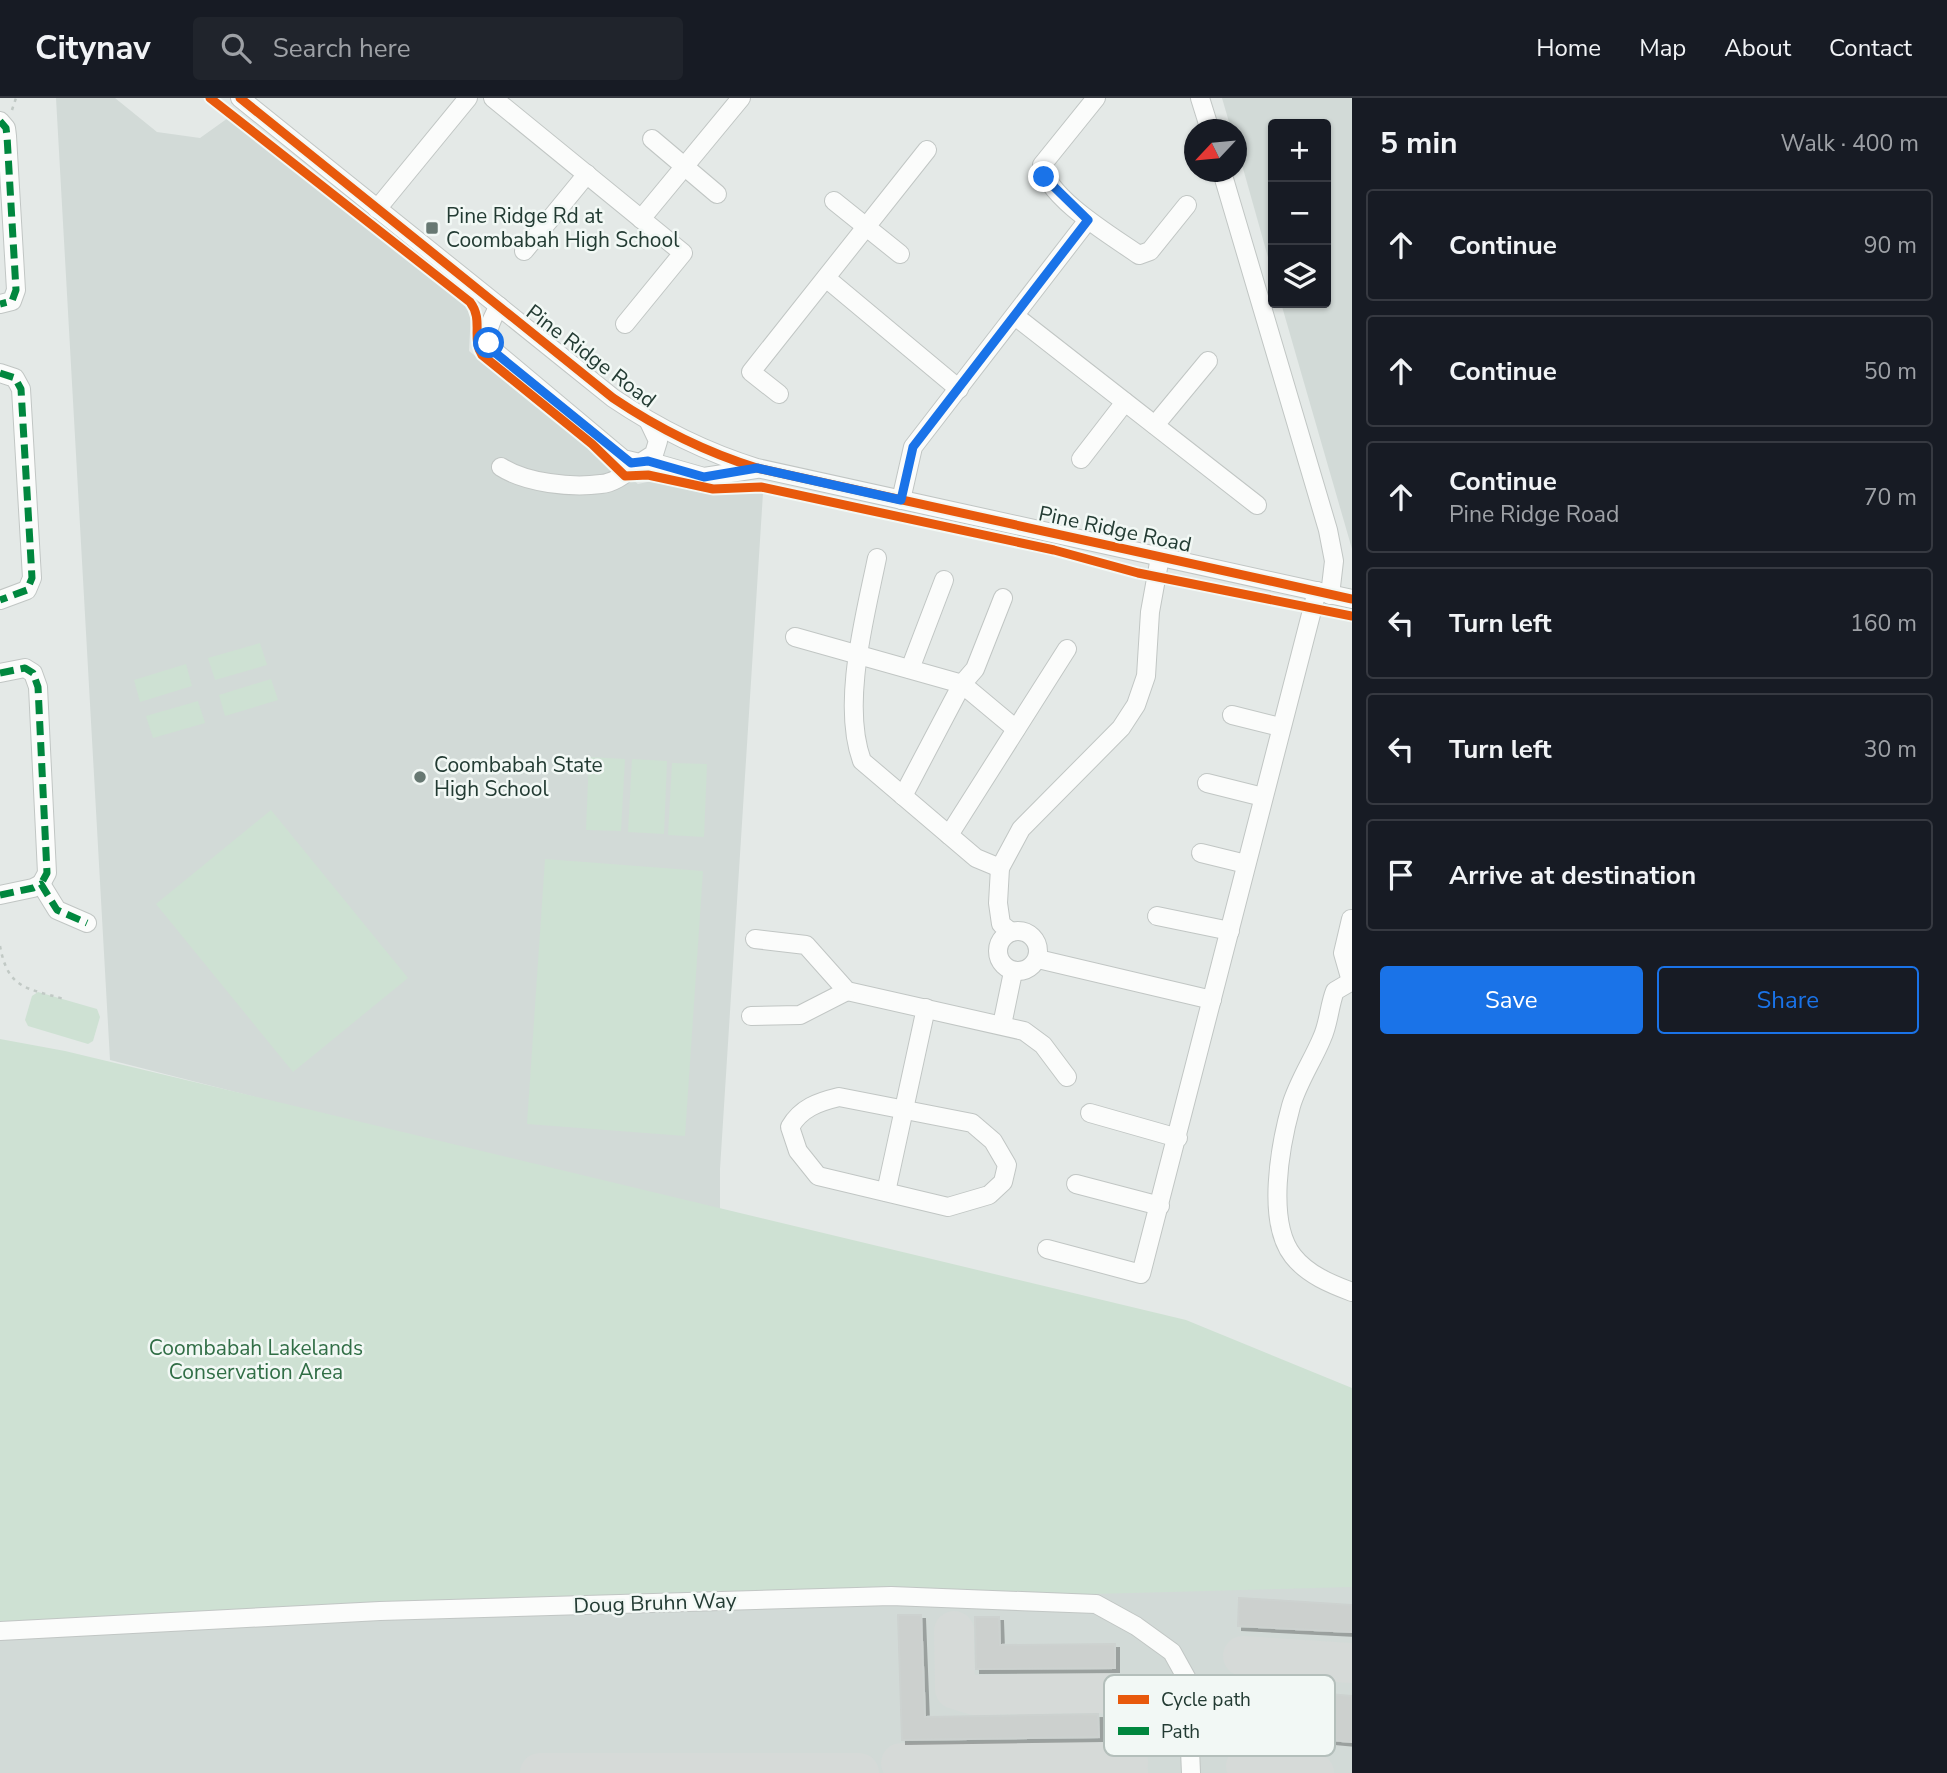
<!DOCTYPE html>
<meta charset="utf-8">
<style>
:root{--surface:#171b24;--page:#20242c;--text:#f1f3f6;--muted:#9ea1a6;--line:#363941;--accent:#1a73e8}
body{margin:0;font-family:"Nunito Sans",sans-serif;background:var(--page);color:var(--text)}
.controls{position:absolute;right:21px;top:21px;display:grid;overflow:hidden;border-radius:7px;box-shadow:0 2px 5px #0004}
.controls button{width:63px;height:63px;display:grid;place-items:center;padding:0;border:0;border-bottom:2px solid var(--line);background:var(--surface);color:var(--text);font:35px sans-serif}
.compass{position:absolute;left:1184px;top:21px;width:63px;height:63px;border-radius:50%;background:var(--surface);box-shadow:0 2px 5px #0004;rotate:244deg}
.stop{position:absolute;width:21px;height:21px;margin:-16px;border:5px solid #1a73e8;border-radius:50%;background:#fff}
.stop.end{background:#1a73e8;border-color:#fff;box-shadow:0 2px 7px #0008}
.list{margin:0;padding:0;list-style:none}
h2{display:flex;justify-content:space-between;align-items:center;height:91px;margin:0;padding:0 28px;font-size:30px}
h2 small{font-size:23px;font-weight:400;color:var(--muted)}
.list li{display:grid;grid-template-columns:46px 1fr auto;gap:21px;align-items:center;box-sizing:border-box;height:112px;margin:0 14px 14px;padding:0 14px;border:2px solid var(--line);border-radius:7px}
.list b{display:block;font-size:26px;white-space:nowrap}
.list p{margin:0;font-size:23px;white-space:nowrap;color:var(--muted)}
.list em{font-size:23px;font-style:normal;color:var(--muted)}
.actions{display:flex;gap:14px;padding:21px 28px}
.actions a{flex:1;padding:16px 0;border:2px solid var(--accent);border-radius:7px;text-align:center;font-size:24px;color:var(--accent)}
.actions .main{background:var(--accent);color:#fff}
.icon{flex:none;width:38px;height:38px;fill:none;stroke:currentColor;stroke-width:2;stroke-linecap:round;stroke-linejoin:round}
.map{position:relative;flex:none;width:1352px;height:1675px;overflow:hidden}
header{display:flex;align-items:center;gap:42px;box-sizing:border-box;height:98px;padding:0 35px;background:var(--surface);border-bottom:2px solid var(--line)}
header strong{font-size:33px}
nav{display:flex;gap:38px;margin-inline-start:auto;font-size:24px}
.search{width:490px;height:63px;background:var(--page);display:flex;align-items:center;gap:18px;box-sizing:border-box;padding:0 24px;border-radius:7px;color:var(--muted);font-size:26px}
main{display:flex}
aside{flex:1;background:var(--surface)}
.map>svg:first-child{display:block}
.built{fill:#d2dad7}
.green{fill:#cee1d3}
.lines{fill:none;stroke-linecap:round;stroke-linejoin:round}
.taxiway{stroke:#d6dad8;stroke-width:40}
.building{fill:#ccd0ce;stroke:#cdd2d0;stroke-width:2;filter:url(#shadow)}
.minor-casing{stroke:#c1c6c4;stroke-width:20}
.path{stroke:#c1c9c5;stroke-width:2.5;stroke-dasharray:3.5 5;stroke-linecap:butt}
.minor{stroke:#fbfcfb;stroke-width:18}
.quiet{stroke:#00873e;stroke-width:7;stroke-dasharray:14 7;stroke-linecap:butt}
.cycleway-casing{stroke:#f2f8f5;stroke-width:13}
.cycleway{stroke:#e8590c;stroke-width:9}
.route{stroke:#1a73e8;stroke-width:9}
.poi-dot{fill:#677872;stroke:#f2f8f5;stroke-width:2.5}
.labels{text-anchor:middle;stroke-width:5;stroke-linejoin:round;paint-order:stroke}
.poi-label{font-size:21px;fill:#233b33;stroke:#f2f8f5;text-anchor:start}
.street-label{font-size:21px;fill:#233b33;stroke:#f2f8f5}
.park-label{font-size:21px;fill:#316e46;stroke:#f2f8f5}
.key{fill:#f2f8f5;stroke:#b4bfbb;stroke-width:2}
.key-label{font-size:19px;fill:#233b33}
</style>
<header>
<strong>Citynav</strong>
<div class="search"><svg class="icon" aria-label="search" viewBox="0 0 24 24"><circle cx="10" cy="10" r="6"/><path d="M15 15l6 6"/></svg>Search here</div>
<nav><a>Home</a><a>Map</a><a>About</a><a>Contact</a></nav>
</header>
<main>
<div class="map">
<svg width="1352" height="1675" viewBox="0 0 1352 1675">
<defs>
<filter id="shadow"><feDropShadow dx="4" dy="4" stdDeviation="0" flood-color="#0004"/></filter>
</defs>
<rect width="100%" height="100%" fill="#e4e9e7"/>
<g class="built">
<path d="M56,0h59l42,34 43,6 28,-20 243,193 -2,40 169,133 14,-3 70,13 41,-1 -43,676v47l-610,-156z"/>
<path d="M1222,0h130v451l-71,-246h45v-179h-53v151l-36,-128v-17l-6,-1z"/>
<path d="M1352,1483v192h-1352v-157z"/>
</g>
<g class="green">
<path d="M260,545l7,22 -52,15 -7,-22z"/>
<path d="M186,566l6,22 -52,16 -6,-22z"/>
<path d="M271,581l7,21 -53,16 -6,-21z"/>
<path d="M198,603l7,22 -52,15 -7,-22z"/>
<path d="M589,659l36,2 -4,72 -35,-1z"/>
<path d="M632,661l35,2 -3,73 -36,-2z"/>
<path d="M672,665l35,1 -3,73 -36,-2z"/>
<path d="M271,712l137,168 -115,94 -137,-168z"/>
<path d="M545,761l158,12 -18,265 -158,-12z"/>
<path d="M38,894l59,17 3,8 -7,24 -5,3 -60,-18 -3,-6 7,-24z"/>
<path d="M0,941l65,12 1121,269 166,68v199l-1352,36z"/>
</g>
<g class="lines">
<g class="taxiway">
<path d="M954,1533l1,58 19,6 130,-2 20,8 4,72"/>
<path d="M1243,1558l109,7"/>
<path d="M901,1665l227,-1"/>
<path d="M1246,1668l68,7"/>
<path d="M540,1675h319"/>
</g>
</g>
<g class="building">
<path d="M1239,1500l113,7v27l-114,-6z"/>
<path d="M898,1517h23l4,102 173,-3 1,23 -197,3z"/>
<path d="M975,1519h24l1,28 115,-1v24l-139,1z"/>
<path d="M1219,1586l133,12v46l-137,-13z"/>
</g>
<g class="lines">
<g class="minor-casing">
<g id="minor">
<path d="M240,0l373,300c46,31 92,54 144,70l595,131"/>
<path d="M493,0l190,155 -58,71"/>
<path d="M1096,0l-54,67c5,33 70,71 97,90l11,-4 37,-46"/>
<path d="M1200,0l10,32"/>
<path d="M0,23l6,7 1,8 9,154 -4,11 -12,3"/>
<path d="M652,41l65,55"/>
<path d="M1222,74l106,358 6,31 -4,34"/>
<path d="M834,103l66,53"/>
<path d="M377,111l91,-111"/>
<path d="M641,121l100,-121"/>
<path d="M524,153l63,-77"/>
<path d="M826,180l133,111"/>
<path d="M499,208c-9,16 -15,27 -6,44l130,109 17,4 14,-9 4,-13 -9,-19"/>
<path d="M1015,218l242,189"/>
<path d="M0,275l15,5 6,11 11,189 -5,12 -27,10"/>
<path d="M779,296l-28,-22 176,-222"/>
<path d="M1155,327l53,-64"/>
<path d="M1081,361l44,-57"/>
<path d="M648,363l56,16 52,-8"/>
<path d="M501,369c25,16 70,21 100,17 15,-1 27,-13 39,-21"/>
<path d="M901,402l12,-53 175,-227"/>
<path d="M877,460c-12,59 -36,146 -15,203l114,97 24,10"/>
<path d="M795,539l167,47 54,45"/>
<path d="M910,571l34,-89"/>
<path d="M0,575l25,-5 8,5 5,14 9,186 -6,11"/>
<path d="M1232,617l48,12"/>
<path d="M1207,685l56,14"/>
<path d="M903,698l59,-112 13,-15 28,-71"/>
<path d="M949,737l118,-186"/>
<path d="M1201,755l45,11"/>
<path d="M0,797l33,-7 8,-4 16,26 30,13"/>
<path d="M1157,818l73,15"/>
<circle cx="1018" cy="853" r="20"/>
<path d="M1011,834l-10,-8 -3,-21 2,-35 21,-39 100,-101 15,-23 10,-29 4,-64 10,-55"/>
<path d="M755,841l51,6 41,46 177,40 19,14 24,32"/>
<path d="M1038,861l174,41"/>
<path d="M1351,883l-8,-28 8,-34"/>
<path d="M1352,883l-17,10c-6,15 -6,32 -13,47 -9,22 -24,44 -31,68 -11,40 -25,116 2,150 15,19 38,28 59,36"/>
<path d="M751,918l49,-1 47,-24"/>
<path d="M1002,927l11,-53"/>
<path d="M839,999l133,26 21,18 14,24 -4,17 -14,13 -41,12 -130,-31 -20,-25 -8,-24c11,-19 28,-25 49,-30z"/>
<path d="M1090,1015l88,25"/>
<path d="M1076,1086l84,22"/>
<path d="M886,1094l40,-184"/>
<path d="M1047,1151l94,25 176,-683"/>
<path d="M0,1533l380,-20 511,-15 205,8 40,22 36,26 15,27 4,94"/>
</g>
</g>
<g class="path">
<path d="M12,12l4,-12"/>
<path d="M0,848c8,43 26,42 64,53"/>
</g>
<use href="#minor" class="minor"/>
<g class="quiet">
<path d="M0,23l6,7 1,8 9,154 -4,11 -12,3"/>
<path d="M0,275l15,5 6,11 11,189 -5,12 -27,10"/>
<path d="M0,575l25,-5 8,5 5,14 9,186 -6,11"/>
<path d="M0,797l33,-7 8,-4 16,26 30,13"/>
</g>
<g class="cycleway-casing">
<g id="cycleway">
<path d="M210,0l260,204c14,18 1,36 12,53l110,89 33,32 23,-1 65,14 48,-2 293,63 84,23 214,43"/>
<path d="M240,0l373,300c46,31 92,54 144,70l595,131"/>
</g>
</g>
<use href="#cycleway" class="cycleway"/>
</g>
<g class="lines">
<path class="route" d="M489,245l4,8 138,112 17,-2 56,16 53,-9 144,32 12,-53 175,-227 -44,-43"/>
</g>
<g class="poi-dot">
<rect x="425" y="123" width="14" height="14" rx="3.5"/>
<circle cx="420" cy="679" r="7"/>
</g>
<g class="labels">
<g class="poi-label">
<text x="446" y="125">Pine Ridge Rd at<tspan x="446" dy="24">Coombabah High School</tspan></text>
<text x="434" y="674">Coombabah State<tspan x="434" dy="24">High School</tspan></text>
</g>
<g class="street-label">
<text transform="translate(591 258) rotate(37)" y="7">Pine Ridge Road</text>
<text transform="translate(1115 431) rotate(12)" y="7">Pine Ridge Road</text>
<text transform="translate(655 1505) rotate(-2)" y="7">Doug Bruhn Way</text>
</g>
<g class="park-label">
<text x="256" y="1257">Coombabah Lakelands<tspan x="256" dy="24">Conservation Area</tspan></text>
</g>
</g>
<rect x="1104" y="1577" width="231" height="81" rx="10" class="key"/>
<rect x="1118" y="1597" width="31" height="9" fill="#e8590c"/>
<rect x="1118" y="1629" width="31" height="8" fill="#00873e"/>
<g class="key-label">
<text x="1161" y="1608">Cycle path</text>
<text x="1161" y="1640">Path</text>
</g>
</svg>
<div class="controls">
<button>+</button>
<button>−</button>
<button><svg class="icon" aria-label="layers" viewBox="0 0 24 24"><path d="M12 4l9 5-9 5-9-5zM3 14l9 5 9-5"/></svg></button>
</div>
<svg class="compass" viewBox="-18 -18 36 36"><path d="M0-13l5 13h-10z" fill="#e53935"/><path d="M0 13l5-13h-10z" fill="#9ea1a6"/></svg>
<div class="stop" style="left:489px;top:245px"></div>
<div class="stop end" style="left:1044px;top:79px"></div>
</div>
<aside>
<h2>5 min<small>Walk · 400 m</small></h2>
<ul class="list">
<li><svg class="icon" aria-label="ahead" viewBox="0 0 24 24"><path d="M12 20V5M6 11l6-6 6 6"/></svg><div><b>Continue</b></div><em>90 m</em></li>
<li><svg class="icon" aria-label="ahead" viewBox="0 0 24 24"><path d="M12 20V5M6 11l6-6 6 6"/></svg><div><b>Continue</b></div><em>50 m</em></li>
<li><svg class="icon" aria-label="ahead" viewBox="0 0 24 24"><path d="M12 20V5M6 11l6-6 6 6"/></svg><div><b>Continue</b><p>Pine Ridge Road</p></div><em>70 m</em></li>
<li><svg class="icon" aria-label="left" viewBox="0 0 24 24"><path d="M17 20v-9H6M10 6l-5 5 5 5"/></svg><div><b>Turn left</b></div><em>160 m</em></li>
<li><svg class="icon" aria-label="left" viewBox="0 0 24 24"><path d="M17 20v-9H6M10 6l-5 5 5 5"/></svg><div><b>Turn left</b></div><em>30 m</em></li>
<li><svg class="icon" aria-label="arrive" viewBox="0 0 24 24"><path d="M6 21V4h12l-3 4 3 4H6"/></svg><div><b>Arrive at destination</b></div></li>
</ul>
<div class="actions"><a class="main">Save</a><a>Share</a></div>
</aside>
</main>
